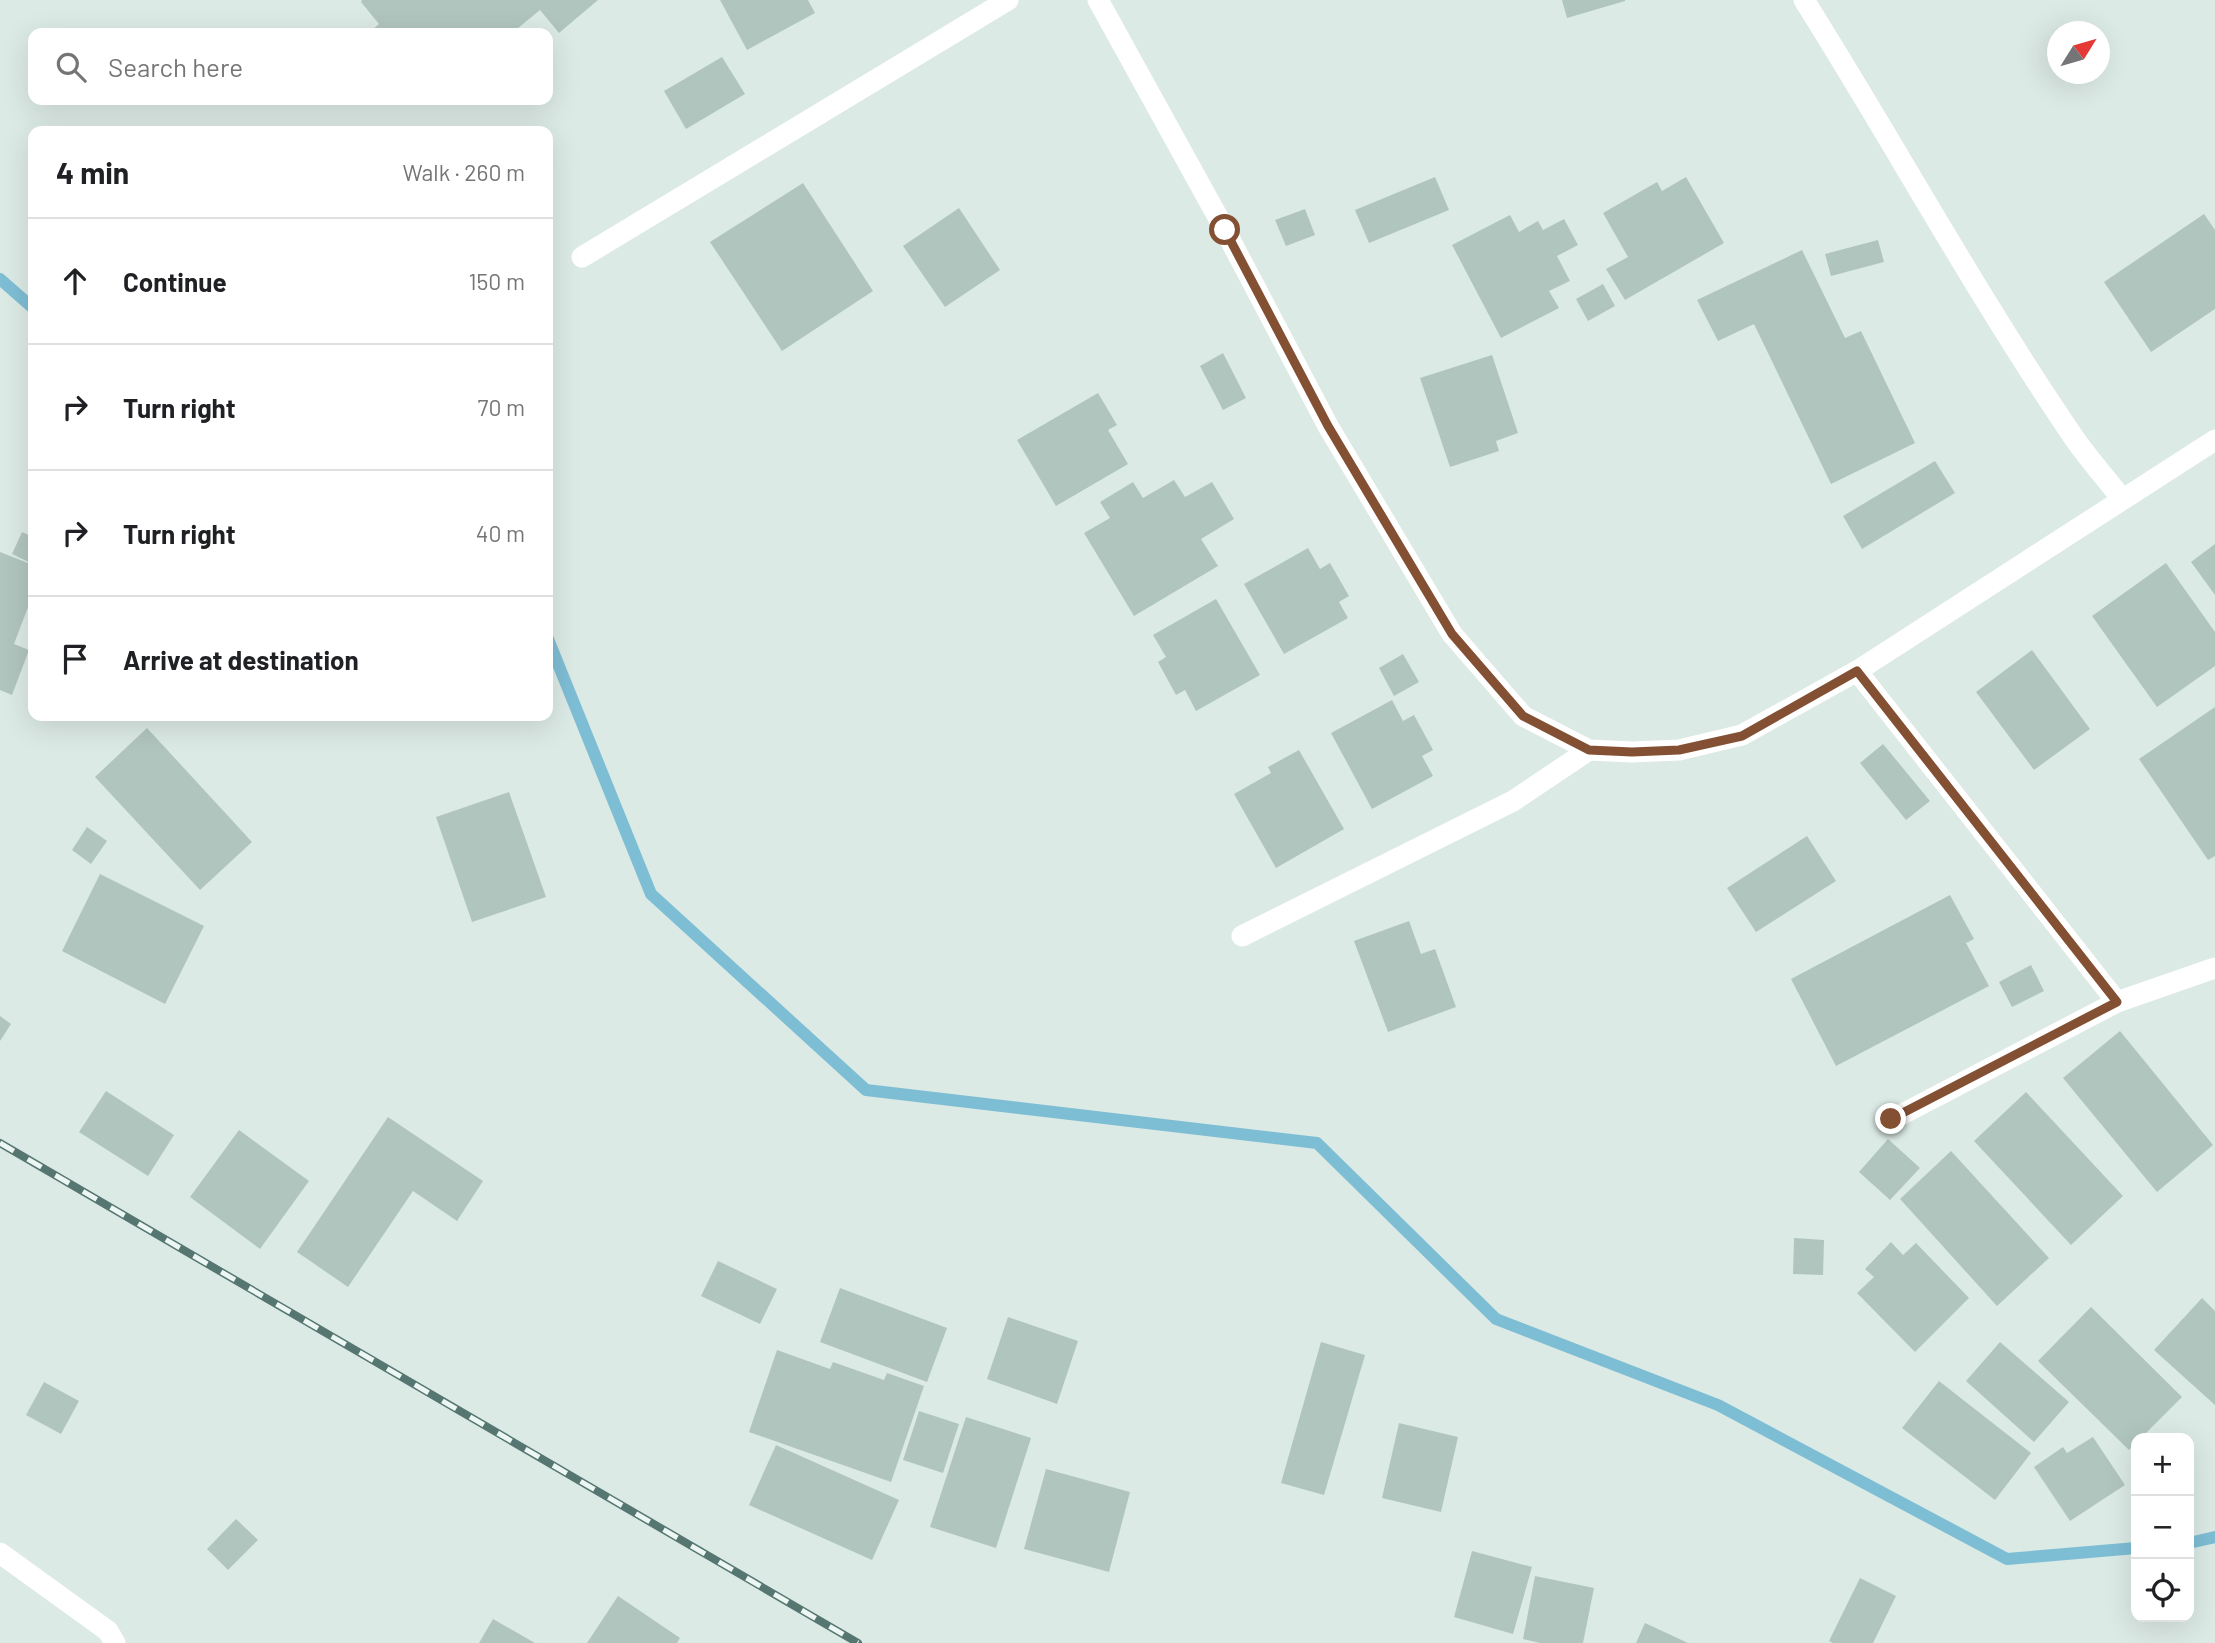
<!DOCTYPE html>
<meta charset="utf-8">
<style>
:root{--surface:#fff;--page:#f2f2f2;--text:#202124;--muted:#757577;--line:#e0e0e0}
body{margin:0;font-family:Barlow,sans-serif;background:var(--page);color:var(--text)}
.controls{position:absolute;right:21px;bottom:21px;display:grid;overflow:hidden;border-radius:14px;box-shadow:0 7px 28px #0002}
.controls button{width:63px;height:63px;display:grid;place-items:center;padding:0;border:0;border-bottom:2px solid var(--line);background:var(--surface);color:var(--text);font:35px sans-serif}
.compass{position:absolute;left:2047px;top:21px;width:63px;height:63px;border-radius:50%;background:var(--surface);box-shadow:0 7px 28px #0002;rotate:53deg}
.stop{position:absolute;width:21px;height:21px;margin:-16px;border:5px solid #845033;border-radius:50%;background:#fff}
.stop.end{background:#845033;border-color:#fff;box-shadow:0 2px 7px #0008}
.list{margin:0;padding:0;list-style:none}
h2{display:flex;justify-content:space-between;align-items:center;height:91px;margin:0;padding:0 28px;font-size:30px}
h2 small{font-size:23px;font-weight:400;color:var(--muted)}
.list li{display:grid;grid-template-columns:46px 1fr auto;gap:21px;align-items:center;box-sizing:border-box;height:126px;padding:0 28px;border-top:2px solid var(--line)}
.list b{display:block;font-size:26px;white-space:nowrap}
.list em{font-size:23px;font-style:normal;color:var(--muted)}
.icon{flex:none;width:38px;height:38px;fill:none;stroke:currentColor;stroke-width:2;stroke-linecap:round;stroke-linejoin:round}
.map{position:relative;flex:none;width:2215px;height:1643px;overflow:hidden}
.search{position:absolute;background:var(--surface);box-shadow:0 7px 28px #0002;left:28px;top:28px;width:525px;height:77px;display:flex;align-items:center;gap:18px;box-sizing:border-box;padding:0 24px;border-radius:14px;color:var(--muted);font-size:26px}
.panel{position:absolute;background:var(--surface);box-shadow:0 7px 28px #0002;left:28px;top:126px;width:525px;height:595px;border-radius:14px}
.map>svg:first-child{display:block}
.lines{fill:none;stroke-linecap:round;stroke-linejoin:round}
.stream{stroke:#7ebed5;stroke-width:12}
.building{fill:#b1c5bf}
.minor{stroke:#fff;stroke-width:21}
.rail-casing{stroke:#567672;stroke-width:8}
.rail{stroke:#ecf7f3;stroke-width:5;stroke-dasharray:16;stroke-linecap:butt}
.route{stroke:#845033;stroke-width:9}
</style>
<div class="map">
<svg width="2215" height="1643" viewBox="0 0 2215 1643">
<rect width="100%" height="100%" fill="#dceae5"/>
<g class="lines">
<g class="stream">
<path d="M0,279l33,29"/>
<path d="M548,639l103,255 215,196 451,53 179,176 222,86 289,154 129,-11"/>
<path d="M2189,1543l26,-6"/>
</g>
</g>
<g class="building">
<path d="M362,0h236l-39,33 -19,-23 -28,23h-139l-2,-2 8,-7 -18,-22z"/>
<path d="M720,0h88l7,13 -68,37z"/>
<path d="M1562,0h63v1l-58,17z"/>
<path d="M722,57l23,37 -59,35 -22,-38z"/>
<path d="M1435,177l14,33 -80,33 -14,-33z"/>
<path d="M1686,177l38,66 -99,57 -19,-31 22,-12 -25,-44 54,-31 5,9z"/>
<path d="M803,183l70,108 -91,60 -72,-109z"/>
<path d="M959,208l41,62 -55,37 -42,-61z"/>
<path d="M1305,209l10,26 -29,11 -11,-26z"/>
<path d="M2204,214l11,16v79l-64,43 -47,-70z"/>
<path d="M1510,215l9,17 19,-11 5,9 21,-11 14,26 -21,11 13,25 -21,10 10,17 -58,30 -49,-93z"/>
<path d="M1878,240l6,22 -53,14 -6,-22z"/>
<path d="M1802,250l43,88 16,-7 54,112 -84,41 -77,-160 -36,17 -21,-41z"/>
<path d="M1603,284l12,22 -27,15 -12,-22z"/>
<path d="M1223,353l23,45 -23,12 -23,-44z"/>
<path d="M1492,355l26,78 -22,8 3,10 -49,16 -30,-89z"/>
<path d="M1098,393l19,32 -9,5 20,34 -72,42 -39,-66z"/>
<path d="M1935,461l20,32 -93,56 -19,-33z"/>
<path d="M1174,480l11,17 27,-15 22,37 -33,20 17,27 -84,50 -50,-83 26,-15 -10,-16 33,-20 10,16z"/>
<path d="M22,532l11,5v27l-21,-10z"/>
<path d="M2215,544v51l-24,-33z"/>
<path d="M1308,548l12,21 10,-6 19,33 -10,6 9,16 -64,36 -40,-70z"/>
<path d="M0,552l33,13v29l-19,50 15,6 -17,45 -12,-5z"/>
<path d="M2166,563l49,69v34l-58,41 -65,-91z"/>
<path d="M1216,599l44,76 -64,36 -11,-21 -9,5 -18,-33 8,-5 -13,-22z"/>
<path d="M2032,650l58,79 -56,41 -58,-78z"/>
<path d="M1403,654l16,28 -25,14 -15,-28z"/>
<path d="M1392,700l11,21 11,-6 19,35 -11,6 11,20 -61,33 -41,-76z"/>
<path d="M2215,707v149l-7,4 -69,-101z"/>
<path d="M147,728l105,114 -52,48 -105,-113z"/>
<path d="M1883,744l47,57 -24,19 -46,-57z"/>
<path d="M1299,750l45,79 -68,39 -42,-74 37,-21 -3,-6z"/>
<path d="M509,792l37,105 -74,25 -36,-105z"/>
<path d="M87,827l20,14 -16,23 -19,-14z"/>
<path d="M1807,836l29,45 -80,51 -29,-44z"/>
<path d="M100,874l104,52 -39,78 -103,-53z"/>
<path d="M1950,895l24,44 -8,4 23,43 -153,80 -45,-87z"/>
<path d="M1409,921l12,33 14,-5 21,58 -68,25 -34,-91z"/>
<path d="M2031,965l13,26 -32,16 -13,-25z"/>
<path d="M0,1016l11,8 -11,17z"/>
<path d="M2120,1031l93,114 -56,47 -94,-114z"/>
<path d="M106,1091l68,44 -26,41 -69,-44z"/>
<path d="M2026,1092l97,104 -52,49 -97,-104z"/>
<path d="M388,1117l95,64 -26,40 -44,-30 -65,96 -51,-35z"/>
<path d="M239,1130l70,51 -49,68 -70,-52z"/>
<path d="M1888,1139l32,29 -30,32 -31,-28z"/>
<path d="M1951,1151l98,107 -52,48 -97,-107z"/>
<path d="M1794,1238l30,2 -1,35 -30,-1z"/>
<path d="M1891,1242l12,13 13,-12 53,55 -54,54 -58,-59 17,-16 -9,-8z"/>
<path d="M718,1261l59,28 -17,35 -59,-28z"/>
<path d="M840,1288l107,40 -20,54 -107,-40z"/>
<path d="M2202,1298l13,13v94l-61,-55z"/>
<path d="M2091,1307l91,90 -41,41h-5v5l-7,7 -91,-89z"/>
<path d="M1008,1317l70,24 -21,63 -70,-25z"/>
<path d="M1321,1342l44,13 -41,140 -43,-12z"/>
<path d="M2000,1342l69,60 -35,40 -68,-61z"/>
<path d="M777,1350l53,19 3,-7 51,18 3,-7 37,13 -33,96 -142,-50z"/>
<path d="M1939,1381l92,72 -36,47 -93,-72z"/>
<path d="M44,1382l35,19 -18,33 -35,-19z"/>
<path d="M919,1411l40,13 -16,49 -40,-13z"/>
<path d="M966,1417l65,21 -35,110 -66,-21z"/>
<path d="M1399,1423l59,14 -17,75 -59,-14z"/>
<path d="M2093,1437l32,48 -55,36 -36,-54 29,-20 4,6z"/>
<path d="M776,1445l123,55 -27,60 -123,-55z"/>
<path d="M1046,1469l84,23 -21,80 -85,-23z"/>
<path d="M236,1519l22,21 -30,30 -21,-21z"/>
<path d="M1472,1551l60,16 -19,67 -59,-17z"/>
<path d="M1535,1576l59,12 -11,55h-43l-17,-4z"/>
<path d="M1860,1578l36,18 -23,47h-40l-4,-2z"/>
<path d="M618,1596l62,42 -3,5h-90z"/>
<path d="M493,1619l42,24h-56z"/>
<path d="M1645,1623l43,20h-52z"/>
</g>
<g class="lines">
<g class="minor">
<path d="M1098,0l127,230 103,196 124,208 71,82 66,34 43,2 47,-2 63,-15 115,-64 358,-231"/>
<path d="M1804,0c90,143 171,292 266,432 15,23 35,45 52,67"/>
<path d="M582,257l426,-257"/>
<path d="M1857,671l260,331"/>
<path d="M1242,936l271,-135 76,-51"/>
<path d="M1891,1120l226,-118 98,-34"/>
<path d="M0,1553l108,78 7,12"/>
</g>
<g class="rail-casing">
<path id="rail" d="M0,1143l858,500"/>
</g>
<use href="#rail" class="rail"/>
</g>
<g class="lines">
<path class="route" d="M1225,230l103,196 124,208 71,82 66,34 43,2 47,-2 63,-14 115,-65 260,331 -226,117"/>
</g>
</svg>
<div class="controls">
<button>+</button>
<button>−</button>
<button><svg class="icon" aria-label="locate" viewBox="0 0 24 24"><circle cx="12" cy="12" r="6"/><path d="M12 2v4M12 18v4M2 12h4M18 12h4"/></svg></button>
</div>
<svg class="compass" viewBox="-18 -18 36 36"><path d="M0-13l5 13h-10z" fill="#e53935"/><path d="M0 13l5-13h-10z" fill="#757577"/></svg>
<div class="stop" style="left:1225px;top:230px"></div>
<div class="stop end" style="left:1891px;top:1119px"></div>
<div class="search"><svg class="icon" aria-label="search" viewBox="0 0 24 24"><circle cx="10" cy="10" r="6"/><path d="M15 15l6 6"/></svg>Search here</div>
<section class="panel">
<h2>4 min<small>Walk · 260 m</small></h2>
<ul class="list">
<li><svg class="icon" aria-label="ahead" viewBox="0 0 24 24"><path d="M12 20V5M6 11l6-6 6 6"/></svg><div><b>Continue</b></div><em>150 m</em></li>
<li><svg class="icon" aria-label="right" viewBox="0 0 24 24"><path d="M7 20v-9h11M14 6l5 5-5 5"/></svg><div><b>Turn right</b></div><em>70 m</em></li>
<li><svg class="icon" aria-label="right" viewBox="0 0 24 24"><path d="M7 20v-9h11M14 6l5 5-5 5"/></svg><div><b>Turn right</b></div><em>40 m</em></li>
<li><svg class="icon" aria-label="arrive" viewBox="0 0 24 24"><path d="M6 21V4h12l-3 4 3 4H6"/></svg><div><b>Arrive at destination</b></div></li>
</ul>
</section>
</div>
